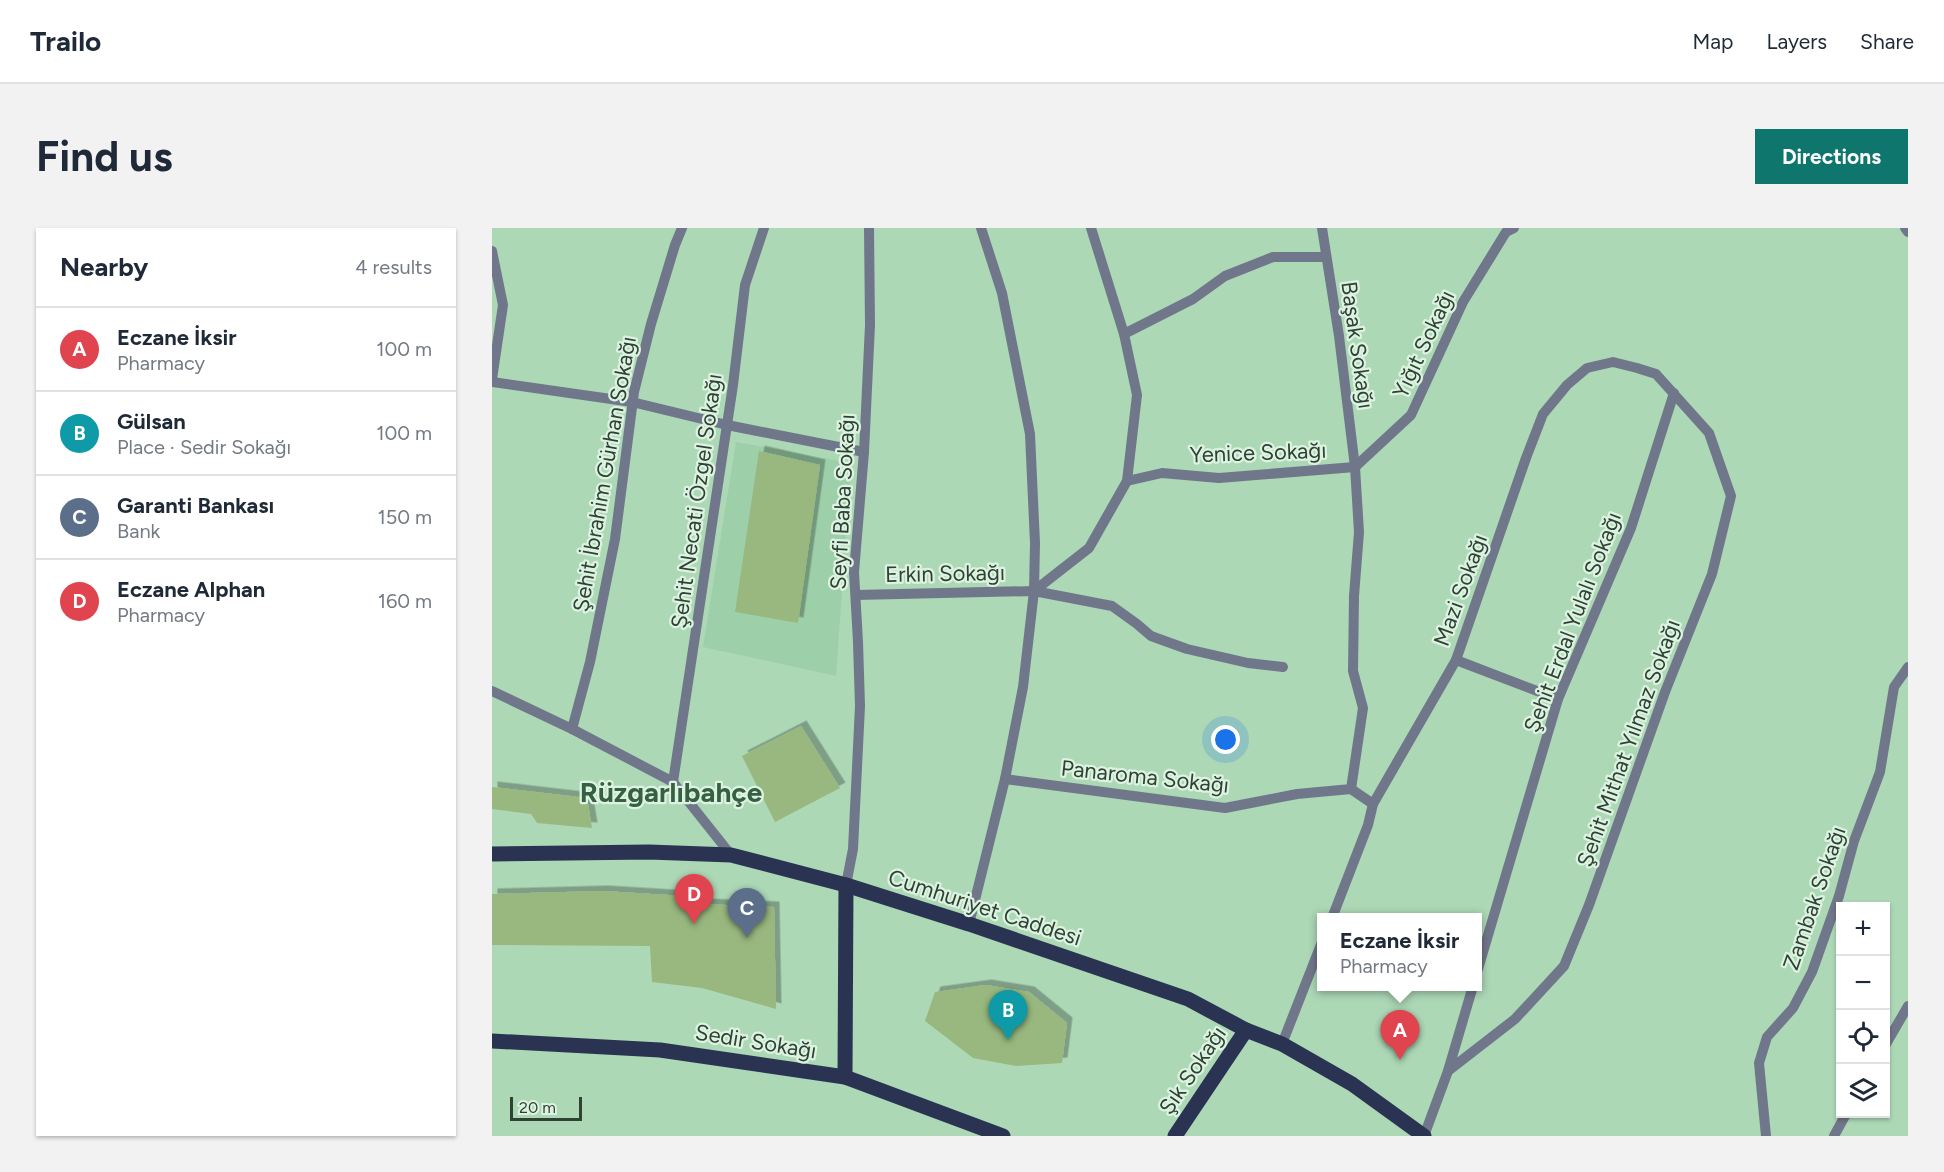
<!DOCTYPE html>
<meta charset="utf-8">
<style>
:root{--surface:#fff;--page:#f2f2f3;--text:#1f2937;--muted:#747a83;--line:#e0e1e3;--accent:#0f766e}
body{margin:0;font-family:Figtree,sans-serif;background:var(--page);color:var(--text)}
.controls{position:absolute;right:18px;bottom:18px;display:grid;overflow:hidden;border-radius:0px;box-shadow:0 2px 4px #0004}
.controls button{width:54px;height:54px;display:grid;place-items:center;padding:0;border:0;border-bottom:2px solid var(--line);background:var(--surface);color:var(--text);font:30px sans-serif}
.scale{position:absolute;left:18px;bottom:15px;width:72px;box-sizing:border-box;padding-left:6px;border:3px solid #304234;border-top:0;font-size:16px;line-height:21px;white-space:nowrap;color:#304234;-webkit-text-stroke:4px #ddf3e1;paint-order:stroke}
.you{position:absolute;left:734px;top:512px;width:21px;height:21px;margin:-15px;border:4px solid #fff;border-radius:50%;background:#1a73e8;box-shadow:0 0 0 9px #1a73e833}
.badge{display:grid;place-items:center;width:39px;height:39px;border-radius:50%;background:var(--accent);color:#fff;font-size:20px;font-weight:700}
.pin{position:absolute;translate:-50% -50px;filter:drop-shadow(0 2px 3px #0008)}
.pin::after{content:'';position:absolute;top:32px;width:21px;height:18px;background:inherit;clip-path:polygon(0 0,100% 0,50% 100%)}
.popup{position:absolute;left:825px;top:685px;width:165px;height:78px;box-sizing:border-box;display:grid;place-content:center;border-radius:0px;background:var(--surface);filter:drop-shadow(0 2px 4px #0005);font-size:20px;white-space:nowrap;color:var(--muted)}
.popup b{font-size:22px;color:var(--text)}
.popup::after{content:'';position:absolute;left:50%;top:100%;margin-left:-12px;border:12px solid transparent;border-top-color:var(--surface)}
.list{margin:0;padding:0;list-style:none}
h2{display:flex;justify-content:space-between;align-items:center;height:78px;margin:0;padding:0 24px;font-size:26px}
h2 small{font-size:20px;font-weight:400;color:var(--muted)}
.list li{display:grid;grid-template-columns:39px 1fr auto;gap:18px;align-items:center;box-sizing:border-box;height:84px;padding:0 24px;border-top:2px solid var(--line)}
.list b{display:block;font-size:22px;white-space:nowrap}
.list p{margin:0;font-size:20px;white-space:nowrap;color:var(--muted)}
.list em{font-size:20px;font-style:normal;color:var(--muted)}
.icon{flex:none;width:33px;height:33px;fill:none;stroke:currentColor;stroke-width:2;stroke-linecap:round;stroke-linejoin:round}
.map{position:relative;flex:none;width:1416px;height:908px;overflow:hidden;border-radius:0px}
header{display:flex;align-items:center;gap:36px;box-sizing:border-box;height:84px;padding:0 30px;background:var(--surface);border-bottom:2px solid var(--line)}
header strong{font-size:28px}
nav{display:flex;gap:33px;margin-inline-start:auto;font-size:21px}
.intro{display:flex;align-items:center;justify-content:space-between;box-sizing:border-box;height:144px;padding:0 36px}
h1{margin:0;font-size:42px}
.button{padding:15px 27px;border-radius:0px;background:var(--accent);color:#fff;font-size:21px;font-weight:700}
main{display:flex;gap:36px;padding:0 36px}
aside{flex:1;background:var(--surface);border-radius:0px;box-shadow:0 2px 4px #0004}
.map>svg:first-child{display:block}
.built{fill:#9dd0a9}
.building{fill:#98b87f;filter:url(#shadow)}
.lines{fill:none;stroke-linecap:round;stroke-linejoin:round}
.minor{stroke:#71778a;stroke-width:10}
.major{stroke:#2b3352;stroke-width:15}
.labels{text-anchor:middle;stroke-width:4.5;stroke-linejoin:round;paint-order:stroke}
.street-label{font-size:22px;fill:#304234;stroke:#ddf3e1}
.district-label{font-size:28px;font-weight:bold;fill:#375f42;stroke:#ddf3e1}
</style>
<header>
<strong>Trailo</strong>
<nav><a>Map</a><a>Layers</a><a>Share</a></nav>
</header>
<div class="intro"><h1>Find us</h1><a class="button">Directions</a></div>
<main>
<aside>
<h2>Nearby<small>4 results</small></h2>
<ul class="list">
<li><span class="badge" style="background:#e0444e">A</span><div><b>Eczane İksir</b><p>Pharmacy</p></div><em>100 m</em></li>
<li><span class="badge" style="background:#0f9aa8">B</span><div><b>Gülsan</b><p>Place · Sedir Sokağı</p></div><em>100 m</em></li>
<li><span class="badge" style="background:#5c6f8a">C</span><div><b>Garanti Bankası</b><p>Bank</p></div><em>150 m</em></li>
<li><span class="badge" style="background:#e0444e">D</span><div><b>Eczane Alphan</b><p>Pharmacy</p></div><em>160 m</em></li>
</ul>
</aside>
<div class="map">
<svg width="1416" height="908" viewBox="0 0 1416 908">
<defs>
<filter id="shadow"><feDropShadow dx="5.5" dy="-5.5" stdDeviation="0" flood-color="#0004"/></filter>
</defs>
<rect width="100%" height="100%" fill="#acd8b6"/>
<path class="built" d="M244,214l115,21 -15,213 -133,-29z"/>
<g class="building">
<path d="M267,223l61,14 -22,158 -63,-11z"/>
<path d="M309,498l39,62 -65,34 -33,-66z"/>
<path d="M0,559l95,11 5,30 -55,-5 -6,-9 -39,-5z"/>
<path d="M111,663l98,6v7l73,3 2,102 -74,-21 -50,-6 -2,-36 -158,-1v-51z"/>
<path d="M494,757l43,7 38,31 -5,40 -46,3 -43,-8 -48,-37 10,-29z"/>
</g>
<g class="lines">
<g class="minor">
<path d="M1413,0l3,4"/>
<path d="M0,23l11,54 -11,74"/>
<path d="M632,106l69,-35 32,-23 48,-19h53"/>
<path d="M0,154l140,20 95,23 137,27"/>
<path d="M863,239l56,-52 52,-113 43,-70 8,-4"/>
<path d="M635,253l35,-8 57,5 136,-11"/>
<path d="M542,363l55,-43 38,-67 10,-86 -13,-61 -33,-106"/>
<path d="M364,367l178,-4 78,15 25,18 14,12 36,13 61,14 35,4"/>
<path d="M964,432l102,39"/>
<path d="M0,463l80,38 101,53 58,73"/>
<path d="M80,501l18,-67 25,-123 19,-147 17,-68 24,-79 7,-17"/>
<path d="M513,551l220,29 72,-14 54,-5 12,-81 -10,-37 1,-75 5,-64 -4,-65 -16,-131 -17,-108"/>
<path d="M181,554l60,-397 12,-100 19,-57"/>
<path d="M859,561l22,15"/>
<path d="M354,657l7,-36 7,-143 -2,-64 -4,-70 10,-120 6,-127 -1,-97"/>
<path d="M840,690l36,-93 5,-21 83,-144 70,-202 17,-44 24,-29 20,-17 26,-6 24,6 19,6 53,59 22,63 -19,78 -47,118 -76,213 -25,61 -49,53 -67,52"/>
<path d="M477,696l36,-145 18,-92 11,-96 1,-48 -5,-109 -28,-141 -21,-65"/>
<path d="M986,741l80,-270 73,-171 43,-135"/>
<path d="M790,816l40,-102"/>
<path d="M1394,816l22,-38"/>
<path d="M932,908l24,-65 25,-85"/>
<path d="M1274,908l-7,-73 8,-26 26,-29 19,-36 27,-76 15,-55 26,-69 14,-85 14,-20"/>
<path d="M1342,908l12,-22"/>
</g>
<g class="major">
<path d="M0,626l157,-2 82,3 115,30 123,39 219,75 58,31 36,14 70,40 72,52"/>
<path d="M0,813l168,9 185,27 158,59"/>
<path d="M353,849l1,-192"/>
<path d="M683,908l71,-106"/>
</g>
</g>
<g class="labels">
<g class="street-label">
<text transform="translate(931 116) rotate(-65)" y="8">Yığıt Sokağı</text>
<text transform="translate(866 117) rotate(82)" y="8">Başak Sokağı</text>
<text transform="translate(766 224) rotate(-2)" y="8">Yenice Sokağı</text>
<text transform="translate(112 246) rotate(-80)" y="8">Şehit İbrahim Gürhan Sokağı</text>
<text transform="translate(204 273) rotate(-82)" y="8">Şehit Necati Özgel Sokağı</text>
<text transform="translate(350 274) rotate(-87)" y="8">Seyfi Baba Sokağı</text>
<text transform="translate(453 345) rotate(-1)" y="8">Erkin Sokağı</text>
<text transform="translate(968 362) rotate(-70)" y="8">Mazi Sokağı</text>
<text transform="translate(1080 394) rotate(-69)" y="8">Şehit Erdal Yulalı Sokağı</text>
<text transform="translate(1136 515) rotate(-70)" y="8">Şehit Mithat Yılmaz Sokağı</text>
<text transform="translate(653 548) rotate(6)" y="8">Panaroma Sokağı</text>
<text transform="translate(1322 670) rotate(-71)" y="8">Zambak Sokağı</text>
<text transform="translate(493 679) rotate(18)" y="8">Cumhuriyet Caddesi</text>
<text transform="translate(264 813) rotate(9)" y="8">Sedir Sokağı</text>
<text transform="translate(700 842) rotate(-56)" y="8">Şık Sokağı</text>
</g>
<g class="district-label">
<text x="179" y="574">Rüzgarlıbahçe</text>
</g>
</g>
</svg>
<div class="controls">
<button>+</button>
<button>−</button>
<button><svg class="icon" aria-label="locate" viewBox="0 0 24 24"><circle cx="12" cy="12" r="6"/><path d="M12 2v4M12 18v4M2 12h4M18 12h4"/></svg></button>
<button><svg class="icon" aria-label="layers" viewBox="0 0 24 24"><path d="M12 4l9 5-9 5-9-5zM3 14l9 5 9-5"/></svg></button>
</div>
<div class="scale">20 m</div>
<div class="you"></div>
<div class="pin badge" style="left:908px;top:832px;background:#e0444e">A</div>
<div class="popup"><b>Eczane İksir</b>Pharmacy</div>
<div class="pin badge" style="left:516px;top:812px;background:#0f9aa8">B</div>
<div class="pin badge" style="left:255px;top:710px;background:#5c6f8a">C</div>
<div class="pin badge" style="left:202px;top:696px;background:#e0444e">D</div>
</div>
</main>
